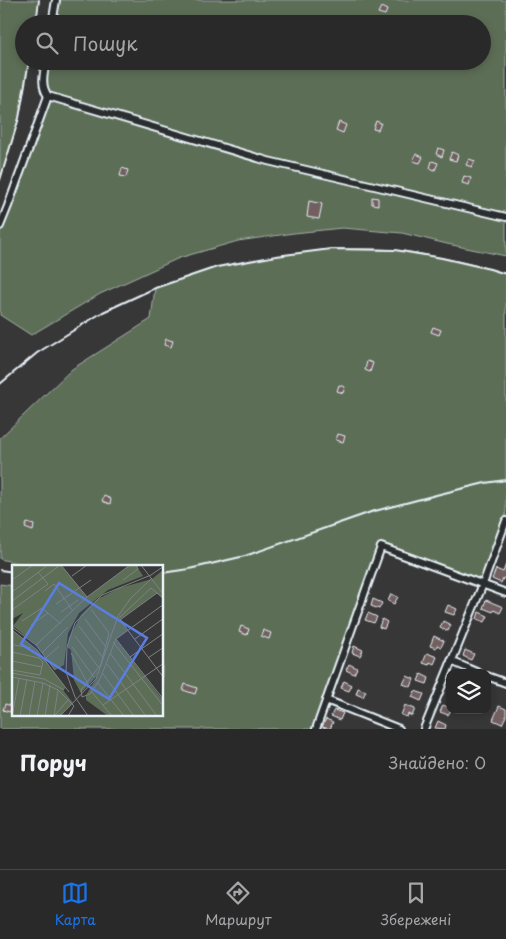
<!DOCTYPE html>
<html lang="uk">
<meta charset="utf-8">
<style>
:root{--surface:#2a292a;--page:#323132;--text:#f1f3f6;--muted:#a5a6a8;--line:#464547;--accent:#1a73e8}
body{margin:0;font-family:"Playpen Sans",sans-serif;background:var(--page);color:var(--text)}
.controls{position:absolute;right:15px;bottom:15px;display:grid;overflow:hidden;border-radius:10px;box-shadow:0 2px 8px #0003}
.controls button{width:45px;height:45px;display:grid;place-items:center;padding:0;border:0;border-bottom:1px solid var(--line);background:var(--surface);color:var(--text);font:25px sans-serif}
.list{margin:0;padding:0;list-style:none}
h2{display:flex;justify-content:space-between;align-items:center;height:65px;margin:0;padding:0 20px;font-size:21px}
h2 small{font-size:16px;font-weight:400;color:var(--muted)}
.icon{flex:none;width:28px;height:28px;fill:none;stroke:currentColor;stroke-width:2;stroke-linecap:round;stroke-linejoin:round}
.map{position:relative;flex:none;width:506px;height:729px;overflow:hidden}
.search{position:absolute;background:var(--surface);box-shadow:0 2px 8px #0003;left:15px;right:15px;top:15px;height:55px;display:flex;align-items:center;gap:12px;box-sizing:border-box;padding:0 18px;border-radius:28px;color:var(--muted);font-size:19px}
.sheet{height:140px;background:var(--surface)}
nav{display:flex;justify-content:space-around;align-items:center;box-sizing:border-box;height:70px;border-top:1px solid var(--line);background:var(--surface);font-size:14px;color:var(--muted)}
nav a{display:grid;justify-items:center;gap:2px}
nav .on{color:var(--accent)}
.map>svg:first-child{display:block}
.green{fill:#5d6e57;stroke:#a2b0a8}
.building{fill:#725f5f;stroke:#e8f1f8}
.lines{fill:none;stroke-linecap:round;stroke-linejoin:round}
.street-casing{stroke:#e8f1f8;stroke-width:10}
.street{stroke:#2a2d2e;stroke-width:6}
.rail{stroke:#e8f1f8;stroke-width:2}
.inset-road{fill:none;stroke:#7e8185;stroke-width:1}
.view{fill:#5a7fe2;fill-opacity:0.15;stroke:#5a7fe2;stroke-width:2.5}
.inset-edge{fill:none;stroke:#e8f1f8;stroke-width:2.5}
</style>
<div class="map">
<svg width="506" height="729" viewBox="0 0 506 729">
<rect width="100%" height="100%" fill="#383738"/>
<filter id="ink" filterUnits="userSpaceOnUse"><feTurbulence type="fractalNoise" baseFrequency=".02" numOctaves="2"/><feDisplacementMap in="SourceGraphic" scale="10" xChannelSelector="R" yChannelSelector="G"/><feConvolveMatrix kernelMatrix="1 2 1 2 8 2 1 2 1" color-interpolation-filters="sRGB"/></filter>
<g filter="url(#ink)">
<g class="green">
<path d="M0,0h39l-3,24h-12v37h5l-10,57 -19,62z"/>
<path d="M56,0h450v256l-59,-12 -45,-11 -60,-5 -48,5 -56,8 -59,17 -79,36 -69,41 -31,-20v-89l48,-130 -3,-3 1,-32h436v-37h-430z"/>
<path d="M331,249c21,0 44,-1 65,1 37,5 75,13 110,24v247l-23,63 -102,-37 -65,182h-316v-145l14,2v129h148v-149h-133l-29,-7v-121l72,-69 79,-50 4,-31 62,-21 59,-11z"/>
</g>
<g class="building">
<path d="M381,7l6,3 -2,5 -7,-2z"/>
<path d="M376,121l5,2 -3,7 -5,-1z"/>
<path d="M339,122l7,3 -3,8 -7,-3z"/>
<path d="M438,148l6,2 -2,7 -6,-3z"/>
<path d="M452,152l6,3 -2,6 -7,-2z"/>
<path d="M416,154l7,3 -3,6 -7,-2z"/>
<path d="M469,159l6,2 -3,6 -6,-2z"/>
<path d="M432,161l6,2 -3,7 -5,-2z"/>
<path d="M122,168l6,2 -2,7 -6,-1z"/>
<path d="M464,176l7,2 -2,7 -7,-2z"/>
<path d="M372,197l6,1v7l-6,-1z"/>
<path d="M309,201l13,3 -3,15 -12,-2z"/>
<path d="M433,327l8,3 -2,5 -8,-3z"/>
<path d="M166,339l7,2 -2,6 -7,-2z"/>
<path d="M367,361l6,2 -3,9 -5,-2z"/>
<path d="M339,385l6,2 -2,6 -6,-2z"/>
<path d="M338,434l7,2 -2,6 -7,-2z"/>
<path d="M104,496l7,3 -1,5 -8,-3z"/>
<path d="M27,523l7,2 -1,6 -8,-3z"/>
<path d="M506,564v15l-3,-1 -2,5 -9,-4 4,-10 7,3z"/>
<path d="M391,594l7,3 -4,7 -6,-3z"/>
<path d="M373,599l9,4 -3,6 -8,-3z"/>
<path d="M486,600l17,7 -3,6 -6,-3 -1,2 -10,-4z"/>
<path d="M448,605l9,4 -3,6 -9,-3z"/>
<path d="M479,612l9,4 -3,6 -8,-3z"/>
<path d="M368,613l9,4 -3,6 -9,-3z"/>
<path d="M382,619l5,3 -3,7 -5,-2z"/>
<path d="M443,621l8,4 -3,6 -8,-3z"/>
<path d="M241,626l8,3 -2,6 -8,-3z"/>
<path d="M263,630l8,3 -2,6 -8,-3z"/>
<path d="M434,636l10,5 -3,6 -4,-2 -1,3 -6,-2z"/>
<path d="M354,646l9,4 -3,6 -8,-3z"/>
<path d="M465,650l9,4 -3,6 -8,-4z"/>
<path d="M427,653l10,4 -3,7 -4,-2 -1,3 -6,-2z"/>
<path d="M349,664l8,4 -3,6 -8,-4z"/>
<path d="M421,674l8,4 -2,6 -9,-3z"/>
<path d="M407,676l7,3 -3,8 -8,-3z"/>
<path d="M344,681l8,4 -3,6 -8,-3z"/>
<path d="M185,684l12,4 -2,6 -12,-4z"/>
<path d="M358,688l8,3 -3,6 -7,-3z"/>
<path d="M415,691l9,3 -3,7 -9,-4z"/>
<path d="M5,704l7,2 -2,6 -7,-2z"/>
<path d="M405,705l10,4 -3,7 -4,-2 -1,3 -6,-2z"/>
<path d="M443,705l7,3 1,2 -3,5 -8,-3z"/>
<path d="M499,706l7,3v7l-4,8 -9,-4z"/>
<path d="M334,710l9,3 -3,7 -9,-4z"/>
<path d="M326,719l7,3 -3,7 -8,-2z"/>
<path d="M438,721l8,4 -1,4 -10,-1z"/>
</g>
<g class="lines">
<g class="street-casing">
<g id="street">
<path d="M52,24l4,-24"/>
<path d="M46,61c-2,12 -6,24 2,35l220,65 238,56"/>
<path d="M0,226l8,-20 40,-110"/>
<path d="M451,661l28,12"/>
<path d="M487,676l19,7"/>
<path d="M326,700l73,29"/>
<path d="M316,729l65,-182 125,46"/>
<path d="M424,729l59,-145 23,-63"/>
</g>
</g>
<use href="#street" class="street"/>
<g class="rail">
<path d="M36,24l3,-24"/>
<path d="M0,180l19,-62 10,-57"/>
<path d="M0,384l37,-31 66,-41 52,-24 62,-21 59,-11 55,-7 64,1 47,8 48,11 16,5"/>
<path d="M0,570l14,2"/>
<path d="M162,573l27,-4 56,-13 126,-44 69,-18 45,-11 21,-3"/>
</g>
</g>
</g>
<g transform="translate(12 565)">
<rect width="151" height="151" fill="#383738"/>
<path d="M0,0h49l26,32 43,-32h6l7,11 -35,14 -29,23 -11,20 -4,32 -9,5 -19,-25 -23,-19 10,-13 -11,6zM151,5v29l-6,-6 -36,26 7,11 -12,9 47,61v16h-55l-22,-16v-5l13,-21 -18,19 -7,-13 -3,-30 -4,-3 2,-9 12,-23 15,-15 23,-12 33,-9zM0,65l25,20 29,38 -3,2 10,13 -13,13h-48z" fill="#5d6e57"/>
<path class="inset-road" d="M49,0l26,32M129,0l23,30M60,11l15,-11M0,15l21,-15M111,15l15,-11 -2,-4M33,26l9,-7 19,27M0,27l36,-27M145,28l-37,27 44,58M0,36l48,-36M44,39l35,-24M152,39l-48,35 48,61M79,44l18,24 -8,31 -20,26 1,7 8,-3 10,-15 16,-40M0,45l36,-26 -10,-12M49,47l17,-12M107,53l32,-30 13,11M73,54l20,27M10,56l20,-13 19,16M19,60l17,-12M67,61l24,32M0,62l24,18 19,25M0,65l25,20 32,42M63,71l24,32M123,74l29,-21M101,77l51,65M2,80l17,3M24,80l51,-48 43,-32M60,82l22,30M0,87l27,6 4,4 -3,13 -28,-5M30,88l26,-26M59,88l17,31M98,88l47,63M118,92l34,-24M34,93l13,-12M136,93l16,-11M0,96l30,6M95,99l39,52M0,108l32,6 20,11M91,109l31,42M0,112l31,6 15,7 16,16 -6,10M85,117l27,34M79,126l21,25M91,140l61,-42M1,147l6,-34M43,150l13,-15M8,151l7,-37M17,151l6,-35M25,151l6,-33M33,151l5,-31M42,151l4,-26M48,151l36,-37 22,-63 13,-18 21,-20M76,151l-13,-19 -9,-25 1,-25 8,-24 27,-28 49,-20 13,-9"/>
<path class="view" d="M47,18l88,55 -38,61 -88,-55z"/>
<rect width="151" height="151" class="inset-edge"/>
</g>
</svg>
<div class="controls">
<button><svg class="icon" aria-label="layers" viewBox="0 0 24 24"><path d="M12 4l9 5-9 5-9-5zM3 14l9 5 9-5"/></svg></button>
</div>
<div class="search"><svg class="icon" aria-label="search" viewBox="0 0 24 24"><circle cx="10" cy="10" r="6"/><path d="M15 15l6 6"/></svg>Пошук</div>
</div>
<section class="sheet">
<h2>Поруч<small>Знайдено: 0</small></h2>
<ul class="list">
</ul>
</section>
<nav>
<a class="on"><svg class="icon" aria-label="map" viewBox="0 0 24 24"><path d="M3 6l6-2 6 2 6-2v14l-6 2-6-2-6 2zM9 4v14M15 6v14"/></svg>Карта</a>
<a><svg class="icon" aria-label="directions" viewBox="0 0 24 24"><path d="M12 3l9 9-9 9-9-9zM9 14v-3h6M13 9l2 2-2 2"/></svg>Маршрут</a>
<a><svg class="icon" aria-label="saved" viewBox="0 0 24 24"><path d="M7 4h10v16l-5-4-5 4z"/></svg>Збережені</a>
</nav>
